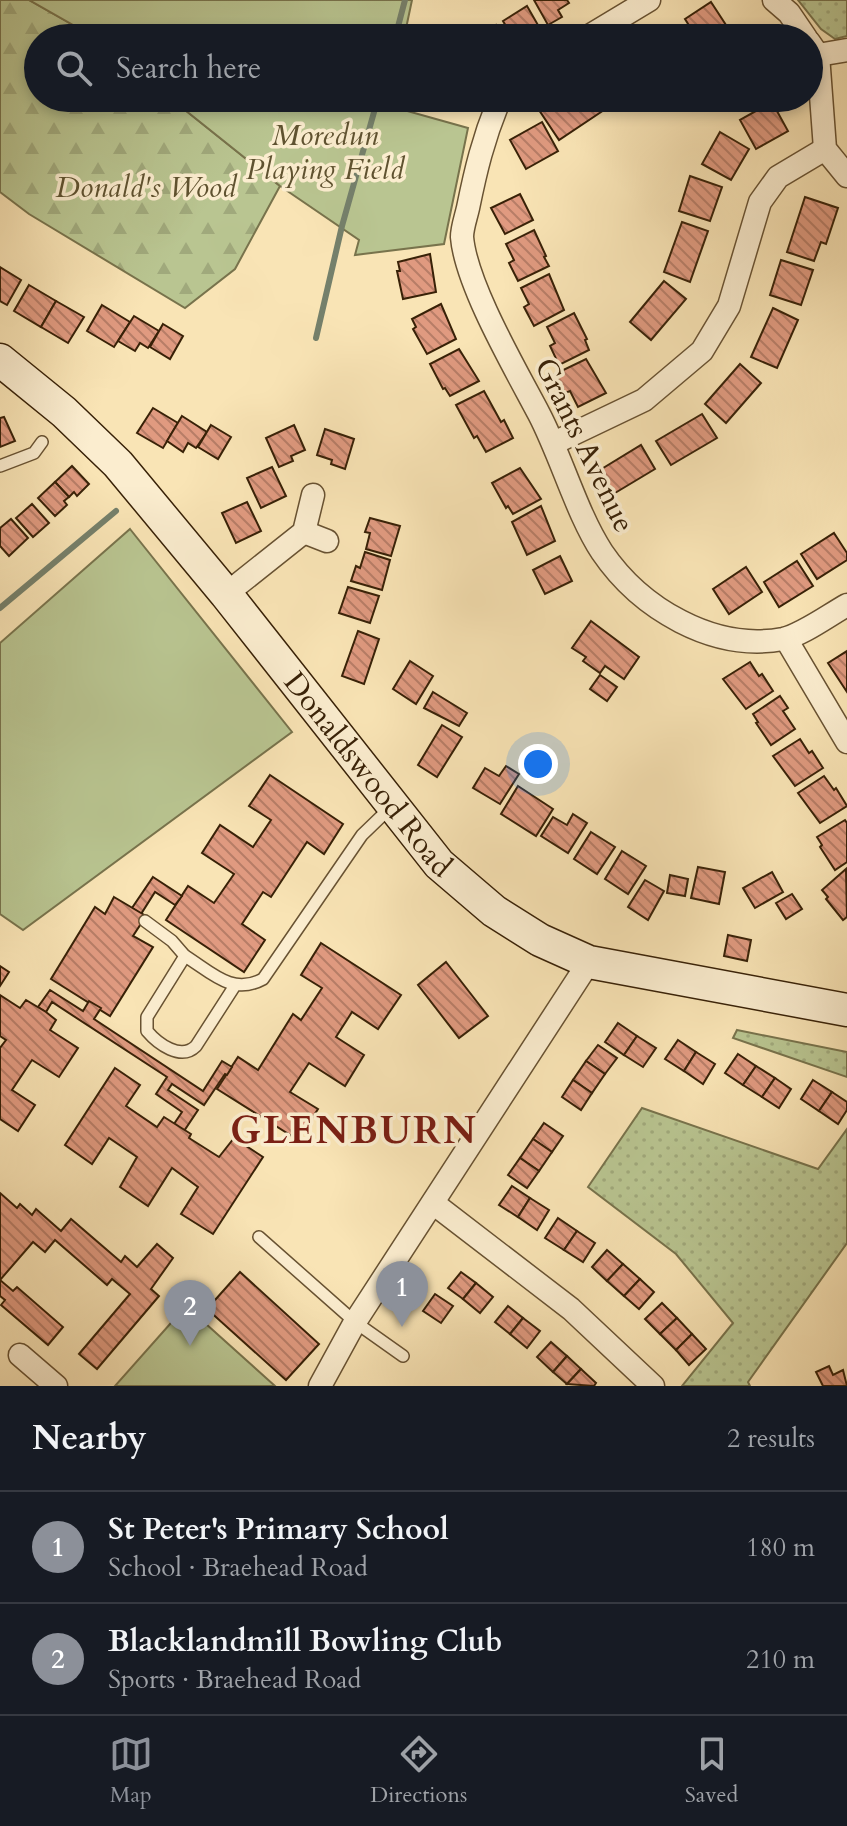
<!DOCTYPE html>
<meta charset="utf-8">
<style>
:root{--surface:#171b24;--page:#242831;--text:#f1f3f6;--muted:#9ea1a6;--line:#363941;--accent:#8c9099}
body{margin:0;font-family:Cardo,serif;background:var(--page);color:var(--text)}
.you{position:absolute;left:538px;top:764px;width:28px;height:28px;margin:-20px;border:6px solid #fff;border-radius:50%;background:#1a73e8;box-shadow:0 0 0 12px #1a73e833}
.badge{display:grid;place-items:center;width:52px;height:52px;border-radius:50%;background:var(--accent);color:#fff;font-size:26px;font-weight:700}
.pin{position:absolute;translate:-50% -66px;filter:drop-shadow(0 2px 4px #0008)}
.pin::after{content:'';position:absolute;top:42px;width:28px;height:24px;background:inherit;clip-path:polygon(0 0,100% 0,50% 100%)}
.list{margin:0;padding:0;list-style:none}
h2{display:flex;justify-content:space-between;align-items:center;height:104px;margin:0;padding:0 32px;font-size:34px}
h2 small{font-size:26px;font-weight:400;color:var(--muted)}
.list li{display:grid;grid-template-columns:52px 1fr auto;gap:24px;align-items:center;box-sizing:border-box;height:112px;padding:0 32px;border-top:2px solid var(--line)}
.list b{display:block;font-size:30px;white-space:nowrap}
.list p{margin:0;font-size:26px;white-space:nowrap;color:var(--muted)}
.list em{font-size:26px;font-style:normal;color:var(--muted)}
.icon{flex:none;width:44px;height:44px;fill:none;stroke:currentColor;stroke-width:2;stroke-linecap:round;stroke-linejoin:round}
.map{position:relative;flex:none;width:847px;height:1386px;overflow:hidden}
.search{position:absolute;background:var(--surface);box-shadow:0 4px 12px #0003;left:24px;right:24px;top:24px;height:88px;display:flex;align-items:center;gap:20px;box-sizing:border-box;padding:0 28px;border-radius:44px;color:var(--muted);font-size:30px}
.sheet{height:328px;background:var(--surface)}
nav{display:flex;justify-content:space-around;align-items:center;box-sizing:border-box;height:112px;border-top:2px solid var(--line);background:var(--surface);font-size:22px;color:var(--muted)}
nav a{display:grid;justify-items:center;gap:4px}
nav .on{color:var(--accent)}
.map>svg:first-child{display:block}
.grass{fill:url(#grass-dots);stroke:#78734c;stroke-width:2}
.forest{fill:url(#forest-firs);stroke:#78734c;stroke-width:2}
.park{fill:#b9c591;stroke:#78734c;stroke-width:2}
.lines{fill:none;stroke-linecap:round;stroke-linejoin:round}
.stream{stroke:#75806b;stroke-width:6}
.building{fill:url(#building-back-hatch);stroke:#382107;stroke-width:2}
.lane-casing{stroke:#685232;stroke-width:14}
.street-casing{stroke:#685232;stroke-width:25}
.secondary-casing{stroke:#382107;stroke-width:35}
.lane{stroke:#fbedcf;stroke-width:11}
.street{stroke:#fbedcf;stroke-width:22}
.secondary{stroke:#fbedcf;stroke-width:32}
.labels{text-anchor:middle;stroke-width:7;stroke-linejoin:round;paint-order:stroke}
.park-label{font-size:30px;font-style:italic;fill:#5f5230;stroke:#fbedcf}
.street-label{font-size:30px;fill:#382107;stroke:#fbedcf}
.district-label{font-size:38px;font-weight:bold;letter-spacing:2px;fill:#7a1f14;stroke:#fbedcf}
</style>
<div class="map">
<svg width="847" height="1386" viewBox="0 0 847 1386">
<defs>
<pattern id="grass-dots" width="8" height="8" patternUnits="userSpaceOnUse" patternTransform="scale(2)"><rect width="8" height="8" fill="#b9c591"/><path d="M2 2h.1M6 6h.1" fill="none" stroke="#a0a97c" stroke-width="1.8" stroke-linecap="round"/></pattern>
<pattern id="forest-firs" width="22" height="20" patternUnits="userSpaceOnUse" patternTransform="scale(2)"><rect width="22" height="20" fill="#b9c591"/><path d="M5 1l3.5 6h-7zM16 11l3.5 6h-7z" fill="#a0a97c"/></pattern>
<pattern id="building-back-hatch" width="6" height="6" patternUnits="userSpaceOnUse" patternTransform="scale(2)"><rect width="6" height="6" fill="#e09a80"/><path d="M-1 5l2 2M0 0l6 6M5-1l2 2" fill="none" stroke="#b77d67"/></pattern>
</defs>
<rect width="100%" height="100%" fill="#f9e4b5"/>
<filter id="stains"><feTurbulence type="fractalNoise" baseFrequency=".0025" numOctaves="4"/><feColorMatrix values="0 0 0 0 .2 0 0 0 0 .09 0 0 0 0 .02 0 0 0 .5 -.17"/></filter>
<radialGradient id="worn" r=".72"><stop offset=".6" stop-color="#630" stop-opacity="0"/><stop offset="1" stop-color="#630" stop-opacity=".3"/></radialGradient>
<g class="grass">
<path d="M798,0h49v36l-12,3 -14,-10z"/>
<path d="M737,1030l110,22v25l-114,-39z"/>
<path d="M642,1108l176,61 29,-40v114l-99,139 2,4h-68l51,-63 -57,-69 -88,-67z"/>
</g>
<path class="forest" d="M0,0h29l67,38h-58v60h132l110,88 -45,83 -50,39 -156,-94 -29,-22z"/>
<g class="park">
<path d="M29,0h383l-8,38h-308z"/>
<path d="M170,98h224l-1,9 75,21 -24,116 -89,11 4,-15 -79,-54z"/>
<path d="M130,529l162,203 -269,198 -23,-16v-271z"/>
<path d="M186,1306l89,80h-160z"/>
</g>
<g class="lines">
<g class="stream">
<path d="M395,38l10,-38"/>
<path d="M316,338l26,-112 36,-128"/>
<path d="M0,608l116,-97"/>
</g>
</g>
<g class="building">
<path d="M534,0h33l2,3 -11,7 4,7 -14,8z"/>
<path d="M711,2l15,23 -19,13h-10l-12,-19z"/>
<path d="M527,6l15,26 -11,6h-3l-3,-6 -12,6 -10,-17z"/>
<path d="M496,25l7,13h-29z"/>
<path d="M558,98h43l6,10 -48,32 -20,-30z"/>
<path d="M772,102l16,29 -32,18 -16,-29z"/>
<path d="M542,122l16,29 -32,18 -16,-29z"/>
<path d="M720,132l29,17 -18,31 -29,-16z"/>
<path d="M690,176l32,11 -12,34 -31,-10z"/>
<path d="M520,194l13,26 -28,14 -14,-26z"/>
<path d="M805,197l33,11 -12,36 -5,-2 -7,19 -27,-9z"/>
<path d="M682,222l26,9 -18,51 -26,-10z"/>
<path d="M534,230l12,26 -2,1 5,9 -31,15 -9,-18 5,-3 -8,-16z"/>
<path d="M430,254l6,38 -33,7 -6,-28h3l-2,-9z"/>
<path d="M781,260l32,10 -12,35 -31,-10z"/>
<path d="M0,267l21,13 -14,25 -7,-4z"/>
<path d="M549,274l15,36 -30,16 -10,-19 5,-3 -8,-16z"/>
<path d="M664,281l22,18 -35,41 -21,-18z"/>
<path d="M29,285l27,16 -15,26 -27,-16z"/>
<path d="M56,301l28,16 -16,26 -27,-16z"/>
<path d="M441,304l15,35 -29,15 -14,-25 3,-2 -4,-8z"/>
<path d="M102,305l28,17 -16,25 -27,-16z"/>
<path d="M773,308l25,12 -21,48 -26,-11z"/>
<path d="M574,313l13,26 -2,1 4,10 -30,15 -9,-19 5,-3 -8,-16z"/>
<path d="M134,316l25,15 -11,17 -8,-5 -5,8 -17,-10z"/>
<path d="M163,324l20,12 -13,23 -20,-12z"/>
<path d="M459,349l20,32 -29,15 -5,-8 -2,1 -13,-25z"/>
<path d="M586,359l20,34 -28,14 -8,-16 -5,2 -10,-19z"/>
<path d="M740,364l21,19 -35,40 -21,-19z"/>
<path d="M484,391l17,31 3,-2 9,18 -27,14 -9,-16 -3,2 -18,-33z"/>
<path d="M153,408l25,15 -15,25 -26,-15z"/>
<path d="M702,414l15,24 -46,27 -15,-24z"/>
<path d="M182,416l25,16 -11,16 -8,-5 -5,9 -16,-11z"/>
<path d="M4,417l11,24 -15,6v-29z"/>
<path d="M211,425l20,12 -13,22 -20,-12z"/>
<path d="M294,425l11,25 -14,6 2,5 -14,6 -13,-29z"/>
<path d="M325,429l29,10 -9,30 -14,-5 1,-4 -15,-5z"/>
<path d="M641,445l14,24 -45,27 -15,-23z"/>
<path d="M72,466l17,18 -12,12 -3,-4 -5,5 -14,-15z"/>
<path d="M272,467l14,29 -25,12 -14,-30z"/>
<path d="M520,468l21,31 -28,15 -5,-8 -2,2 -14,-25z"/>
<path d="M55,482l14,15 -5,4 3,4 -12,11 -17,-18z"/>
<path d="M247,502l14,29 -25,12 -14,-30z"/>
<path d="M32,504l17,19 -16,14 -17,-19z"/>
<path d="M541,506l14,35 -28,14 -15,-33z"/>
<path d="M370,518l30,8 -9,30 -25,-7 4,-16 -5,-1z"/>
<path d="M11,519l17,19 -19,18 -9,-10v-18z"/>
<path d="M834,533l13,20v7l-30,19 -16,-25z"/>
<path d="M365,552l25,8 -8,30 -31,-9 5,-15 4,2z"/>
<path d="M560,556l12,25 -27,13 -12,-24z"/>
<path d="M797,561l16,25 -34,21 -15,-25z"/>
<path d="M746,567l16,25 -33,22 -16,-25z"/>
<path d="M348,587l31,9 -9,27 -31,-10z"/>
<path d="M591,621l48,36 -15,22 -19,-13 -5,7 -17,-12 3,-4 -14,-9z"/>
<path d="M358,631l21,8 -15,45 -22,-8z"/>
<path d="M847,651v41l-19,-29z"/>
<path d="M410,661l23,15 -17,28 -23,-15z"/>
<path d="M750,662l9,14 3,-2 11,17 -27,18 -23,-30z"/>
<path d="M600,675l17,12 -10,14 -17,-12z"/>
<path d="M433,692l34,21 -8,13 -35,-18z"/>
<path d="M780,696l8,12 -5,3 12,18 -24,16 -15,-22 2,-1 -5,-8z"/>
<path d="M442,725l20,12 -25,40 -19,-12z"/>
<path d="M800,739l9,14 3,-2 11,17 -28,18 -22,-30z"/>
<path d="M506,766l13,8 -19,30 -27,-16 12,-20 14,8z"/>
<path d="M270,775l73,49 -19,30 -17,-12 -36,55 -8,-5 -21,32 23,16 -21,32 -78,-52 22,-34 26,17 20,-29 -32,-21 18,-28 33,22 18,-27 -22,-14z"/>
<path d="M824,776l10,14 2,-2 11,18 -27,17 -22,-30z"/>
<path d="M518,786l35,23 -17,27 -35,-22z"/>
<path d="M573,814l14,9 -19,30 -27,-17 12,-19 14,8z"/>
<path d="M845,820l2,3v39l-12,8 -15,-23 2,-2 -5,-8z"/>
<path d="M591,832l24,15 -18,27 -23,-15z"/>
<path d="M622,851l24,15 -18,28 -23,-15z"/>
<path d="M698,867l27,5 -6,32 -28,-6z"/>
<path d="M846,869l1,48 -4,3 -17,-21 2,-2 -6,-7z"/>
<path d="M772,872l11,20 -28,16 -12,-20z"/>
<path d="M670,875l18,4 -3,17 -18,-3z"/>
<path d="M153,877l29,19 -7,9 -20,-13 -14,22 -9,-6z"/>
<path d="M645,880l19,11 -16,29 -20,-13z"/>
<path d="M792,894l10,15 -16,10 -10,-16z"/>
<path d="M114,897l32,19 -13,20 20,11 -43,69 -59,-37 44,-72 10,7z"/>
<path d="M728,935l23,5 -4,21 -23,-5z"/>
<path d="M321,943l80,52 -23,34 -26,-17 -16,25 28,18 -19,31 -36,-23 -19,29 28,17 -20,31 -81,-51 21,-32 20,13 35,-56 8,6 21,-32 -21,-13z"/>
<path d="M446,962l42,54 -29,22 -41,-53z"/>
<path d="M0,966l9,6 -9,14z"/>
<path d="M50,990l33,21 6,-10 12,7 -7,11 109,72 19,-30 10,6 -5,8 -2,-1 -21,31 -32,-21 -4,6 30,20 -14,21 -10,-7 8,-12 -26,-18 11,-17 -115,-75 -6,10 -8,-5z"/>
<path d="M0,995l20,13 6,-8 20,12 10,8 -6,10 28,18 -19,29 -27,-17 -20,30 23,15 -17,26 -18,-12v-71l6,-8 -6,-4z"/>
<path d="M618,1023l19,13 -13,19 -19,-13z"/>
<path d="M637,1036l19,12 -13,19 -19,-12z"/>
<path d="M678,1040l18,12 -12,19 -19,-12z"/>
<path d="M598,1045l19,13 -12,16 -19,-13z"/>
<path d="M696,1052l19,12 -12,20 -19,-13z"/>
<path d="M738,1054l18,12 -13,19 -18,-12z"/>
<path d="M586,1061l19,13 -13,19 -19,-13z"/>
<path d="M756,1066l19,12 -13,19 -19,-12z"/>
<path d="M115,1068l25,17 -14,21 31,21 7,-10 27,17 -2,4 30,19 15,-19 29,19 -50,77 -32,-20 17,-27 -26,-19 -24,38 -28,-19 17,-30 -28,-19 -17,26 -27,-19z"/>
<path d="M775,1078l16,11 -12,19 -17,-11z"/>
<path d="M573,1080l19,13 -11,17 -19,-13z"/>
<path d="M813,1080l19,12 -13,19 -18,-12z"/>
<path d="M832,1092l15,10v8l-9,14 -19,-13z"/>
<path d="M544,1123l19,13 -11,16 -19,-13z"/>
<path d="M533,1139l19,13 -13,19 -19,-13z"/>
<path d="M520,1158l19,13 -12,17 -19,-13z"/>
<path d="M512,1186l18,12 -12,19 -19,-12z"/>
<path d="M0,1193l17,15 3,-4 12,11 4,-6 25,22 10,-12 50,43 4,-6 12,11 20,-23 16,14 -22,31 8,7 -62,73 -18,-15 51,-60 -18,-15 -5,6 -52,-45 -10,12 -12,-10 -33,38 13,11 4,-4 46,40 -15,18 -47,-40 4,-5 -5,-4z"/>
<path d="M530,1198l19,12 -12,20 -19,-13z"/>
<path d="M558,1218l19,13 -13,19 -19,-12z"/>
<path d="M577,1231l18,12 -12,19 -19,-12z"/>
<path d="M607,1250l16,14 -16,17 -15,-14z"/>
<path d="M623,1264l17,15 -16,17 -17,-15z"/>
<path d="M240,1272l79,72 -33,36 -79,-71z"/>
<path d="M461,1272l15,11 -13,16 -15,-11z"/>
<path d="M640,1279l14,13 -15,17 -15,-13z"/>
<path d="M476,1283l17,14 -13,16 -17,-14z"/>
<path d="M435,1294l18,12 -12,17 -18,-12z"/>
<path d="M662,1303l15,15 -17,16 -15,-15z"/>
<path d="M508,1306l15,12 -13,16 -15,-12z"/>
<path d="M523,1318l17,13 -13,17 -17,-14z"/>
<path d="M677,1318l15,16 -16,16 -16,-16z"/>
<path d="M692,1334l14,15 -17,16 -13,-15z"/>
<path d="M551,1342l16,14 -14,16 -16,-15z"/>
<path d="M567,1356l14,13 -14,15 -14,-12z"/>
<path d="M829,1366l4,9 10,-5 4,16h-24l-7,-14z"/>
<path d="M581,1369l15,14 -2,3 -27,-2z"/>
</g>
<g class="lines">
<g class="lane-casing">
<g id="lane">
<path d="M0,466l34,-13 8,-11"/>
<path d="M145,921l27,20 13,15"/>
<path d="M234,987l-38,59c-15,15 -38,-2 -49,-15v-14l38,-61c26,16 47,40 78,23l99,-144 29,-28"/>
<path d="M259,1237l96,85 48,34"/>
</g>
</g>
<g class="street-casing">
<g id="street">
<path d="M774,0l15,13 17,25"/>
<path d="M586,38l63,-38"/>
<path d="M809,42l9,13 7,94 22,27"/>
<path d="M818,55l29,-5"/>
<path d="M503,98l-5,5c-15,37 -22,66 -30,105 -2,9 -6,20 -6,29 4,48 54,133 77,177 22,42 38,100 63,138 38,56 111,100 181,87 19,-4 46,-24 64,-34"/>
<path d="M554,443l90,-43 58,-49 27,-45 31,-104 18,-25 47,-28"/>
<path d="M304,532l23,9"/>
<path d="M226,594l78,-62 9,-37"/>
<path d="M786,639l61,103"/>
<path d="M433,1203l138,106 82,77"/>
<path d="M20,1355l36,31"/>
<path d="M320,1386l35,-64 234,-360"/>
</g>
</g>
<g class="secondary-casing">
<g id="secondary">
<path id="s1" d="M0,360l64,52 54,52 108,130 213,270 55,47 46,29 49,22 258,48"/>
</g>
</g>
<use href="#lane" class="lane"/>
<use href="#street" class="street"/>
<use href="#secondary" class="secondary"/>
</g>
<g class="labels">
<g class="park-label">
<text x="325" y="145">Moredun<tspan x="325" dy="34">Playing Field</tspan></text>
<text x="146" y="197">Donald's Wood</text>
</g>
<g class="street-label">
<text transform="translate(585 445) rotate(64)" y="10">Grants Avenue</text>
<text dy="10" stroke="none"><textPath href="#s1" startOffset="556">Donaldswood Road</textPath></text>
</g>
<g class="district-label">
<text x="354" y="1143">GLENBURN</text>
</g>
</g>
<rect width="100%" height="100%" filter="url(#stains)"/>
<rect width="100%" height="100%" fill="url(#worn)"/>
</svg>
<div class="you"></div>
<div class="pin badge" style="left:402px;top:1327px">1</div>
<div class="pin badge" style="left:190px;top:1346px">2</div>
<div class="search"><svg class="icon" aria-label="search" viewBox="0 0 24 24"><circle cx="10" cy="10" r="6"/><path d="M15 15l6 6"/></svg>Search here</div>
</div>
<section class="sheet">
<h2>Nearby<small>2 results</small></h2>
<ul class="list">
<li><span class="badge">1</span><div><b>St Peter's Primary School</b><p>School · Braehead Road</p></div><em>180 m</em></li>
<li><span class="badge">2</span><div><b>Blacklandmill Bowling Club</b><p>Sports · Braehead Road</p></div><em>210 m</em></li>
</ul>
</section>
<nav>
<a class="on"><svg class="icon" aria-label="map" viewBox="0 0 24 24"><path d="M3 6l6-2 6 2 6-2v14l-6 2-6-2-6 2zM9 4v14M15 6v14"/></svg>Map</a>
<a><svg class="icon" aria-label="directions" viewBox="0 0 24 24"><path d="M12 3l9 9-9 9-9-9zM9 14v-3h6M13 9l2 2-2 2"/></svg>Directions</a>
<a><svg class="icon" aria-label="saved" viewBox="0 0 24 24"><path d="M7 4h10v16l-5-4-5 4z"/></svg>Saved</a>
</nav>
